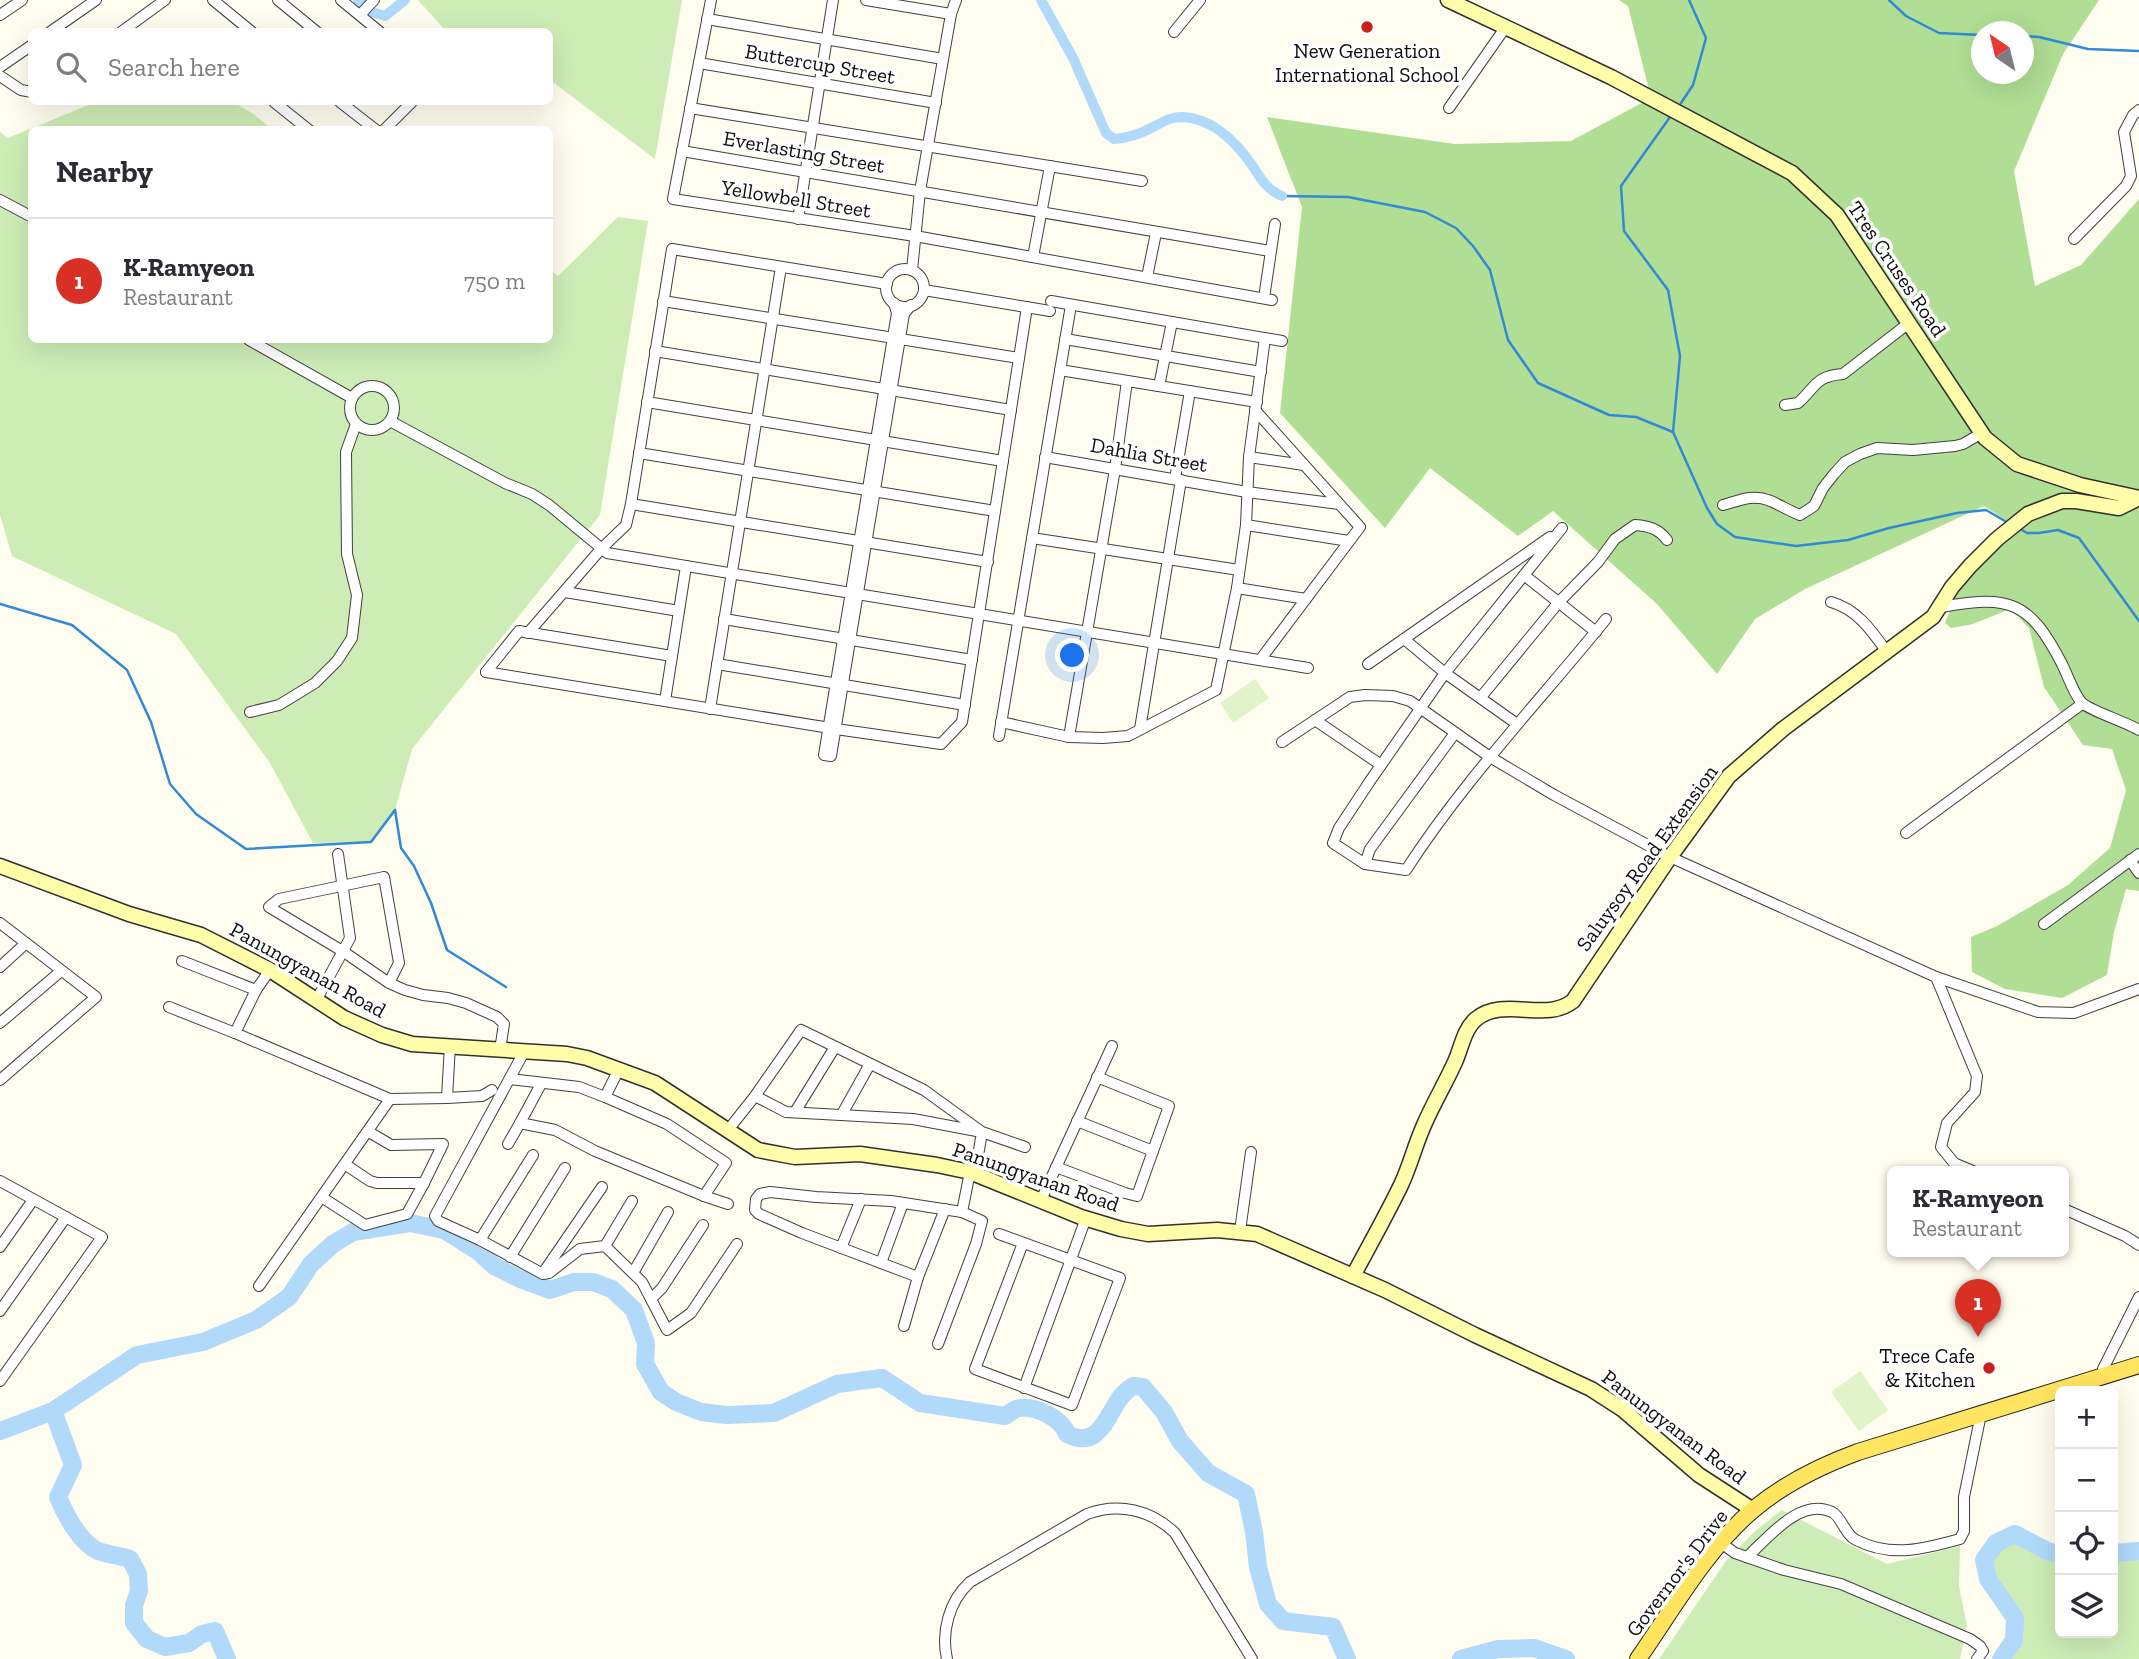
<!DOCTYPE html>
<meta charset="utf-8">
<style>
:root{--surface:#fff;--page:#f2f2f3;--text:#2b2b33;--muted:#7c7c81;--line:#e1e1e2;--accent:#d93025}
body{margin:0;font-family:"Zilla Slab",serif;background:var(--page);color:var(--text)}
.controls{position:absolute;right:21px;bottom:21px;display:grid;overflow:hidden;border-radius:10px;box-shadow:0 7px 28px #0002}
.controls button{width:63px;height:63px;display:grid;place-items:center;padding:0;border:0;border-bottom:2px solid var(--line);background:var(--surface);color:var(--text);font:35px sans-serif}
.compass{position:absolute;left:1971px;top:21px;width:63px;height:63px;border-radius:50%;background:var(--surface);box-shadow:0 7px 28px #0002;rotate:325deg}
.you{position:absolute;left:1073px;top:656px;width:24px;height:24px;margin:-18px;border:5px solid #fff;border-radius:50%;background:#1a73e8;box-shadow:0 0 0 10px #1a73e833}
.badge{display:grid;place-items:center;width:46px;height:46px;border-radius:50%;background:var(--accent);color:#fff;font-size:23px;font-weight:700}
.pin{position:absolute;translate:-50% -58px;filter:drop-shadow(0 2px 4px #0008)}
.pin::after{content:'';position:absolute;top:37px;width:24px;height:21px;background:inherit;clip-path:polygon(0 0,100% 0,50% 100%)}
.popup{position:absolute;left:1887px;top:1166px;width:182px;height:91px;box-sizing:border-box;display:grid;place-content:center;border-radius:10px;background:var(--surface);filter:drop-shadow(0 2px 5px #0005);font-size:23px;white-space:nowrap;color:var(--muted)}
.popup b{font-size:26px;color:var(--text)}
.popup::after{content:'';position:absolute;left:50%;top:100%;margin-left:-14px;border:14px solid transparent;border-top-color:var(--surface)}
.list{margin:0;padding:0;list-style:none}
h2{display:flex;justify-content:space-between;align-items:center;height:91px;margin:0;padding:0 28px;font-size:30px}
h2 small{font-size:23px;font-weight:400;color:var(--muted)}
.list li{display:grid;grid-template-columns:46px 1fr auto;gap:21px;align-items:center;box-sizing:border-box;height:126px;padding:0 28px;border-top:2px solid var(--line)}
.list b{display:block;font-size:26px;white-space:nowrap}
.list p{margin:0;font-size:23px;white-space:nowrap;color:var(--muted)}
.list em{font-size:23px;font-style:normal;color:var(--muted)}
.icon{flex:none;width:38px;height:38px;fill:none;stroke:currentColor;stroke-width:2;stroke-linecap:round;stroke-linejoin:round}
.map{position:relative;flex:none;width:2139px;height:1659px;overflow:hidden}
.search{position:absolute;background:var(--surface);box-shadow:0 7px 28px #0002;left:28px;top:28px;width:525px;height:77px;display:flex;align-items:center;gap:18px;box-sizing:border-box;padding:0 24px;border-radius:10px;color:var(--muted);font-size:26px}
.panel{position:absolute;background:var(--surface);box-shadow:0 7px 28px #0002;left:28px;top:126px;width:525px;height:217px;border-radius:10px}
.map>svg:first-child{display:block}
.green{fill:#ceedb6}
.forest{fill:#b0de94;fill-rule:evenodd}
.pitch{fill:#e1f3c8}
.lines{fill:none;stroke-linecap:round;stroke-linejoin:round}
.stream{stroke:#3189d7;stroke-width:2.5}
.canal{stroke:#b0d9fa;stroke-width:10}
.river{stroke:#b0d9fa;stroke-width:18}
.street-casing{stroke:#414141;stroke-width:12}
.secondary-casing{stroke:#303030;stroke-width:17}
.primary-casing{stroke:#1f1f1f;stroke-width:18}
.street{stroke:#fff;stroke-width:10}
.secondary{stroke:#fffcaa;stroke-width:14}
.primary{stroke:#ffe45f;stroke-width:16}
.poi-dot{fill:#c8201c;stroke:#fff;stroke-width:2.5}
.labels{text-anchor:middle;stroke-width:7;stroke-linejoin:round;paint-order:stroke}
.poi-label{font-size:21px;fill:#0e0e0e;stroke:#fff}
.street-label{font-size:21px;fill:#0e0e0e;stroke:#fff}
</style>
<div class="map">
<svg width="2139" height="1659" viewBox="0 0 2139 1659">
<rect width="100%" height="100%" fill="#fffdef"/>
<g class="green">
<path d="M418,0h264l-27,159 -105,-79v-48l-104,-1z"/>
<path d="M96,102h137l19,11 20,16 -240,1v210h518v-71l8,7 60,-59 30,4 -48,294 -188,234 -17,61 -24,32 -58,1 -43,-80 -94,-129 -164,-78 -12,-41v-383l8,6z"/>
<path d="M1782,1510l105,54 73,-18 -1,40 8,40 -7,33h-301l67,-98 30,-31z"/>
<path d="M2015,1534l32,17 13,3v79h53v-80l26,-2v108h-138l13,-19 1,-22 -27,-39 -4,-19 12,-17z"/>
</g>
<path class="forest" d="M1619,0h480l-36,54 -49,117 21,115 46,-21 58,-66v692l-13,-2 -12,43 -7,43 -45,23 -57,-9 -33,-17 -1,-35 26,-11 71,-41 42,-37 16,-58 -14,-41 -29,-4 -39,-58 -15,-59 -19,-19 -37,15 -22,4 -6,-5 15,-37 22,-23 38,-34 -36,-23 -179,83 -50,30 -38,55 -60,-70 -104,-93 -35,25 -88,-68 -45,60 -105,-115 22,-206 -35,-90 188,27 116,-3 80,-43 -23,-92zM1982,32h42v42h-42z"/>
<g class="pitch">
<path d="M1255,679l14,19 -36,25 -13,-20z"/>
<path d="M1860,1371l28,39 -29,21 -28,-39z"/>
</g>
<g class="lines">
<g class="stream">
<path d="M1889,0l17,16 33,17 43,2"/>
<path d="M2024,36l15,1 49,12 51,2"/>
<path d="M1681,103l12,-18 13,-47 -17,-38"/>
<path d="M1670,117l-49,69 3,45 44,59 12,66 -7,76"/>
<path d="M1282,196l66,1 77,15 31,16 17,18 17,24 18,70 30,43 71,32 27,2 37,15 34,76 10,16 18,13 61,9 52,-6 41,-12 68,-15 29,-3 19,11"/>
<path d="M2022,530l5,3h12l19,-3 21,8 60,83"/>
<path d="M0,604l72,21 55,45 24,52 19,62 26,30 50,35 125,-7 24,-32"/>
<path d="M395,810l6,38 13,18 17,37 16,47 59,37"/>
</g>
<g class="canal">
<path d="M358,0l14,12 13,4 20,-16"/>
<path d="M1041,0l32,58 33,75 8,6c13,-1 26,-5 37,-11 11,-5 18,-11 31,-11 30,1 54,25 70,48 9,14 14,24 30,31"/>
</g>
<g class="river">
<path d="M53,1411l20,54 -15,32c7,17 22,46 40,54 8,3 23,5 32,8l8,15 1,17 -5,14v18l13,16 18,8 24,-4 13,-9 13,-3 12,28"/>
<path d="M0,1431l53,-20 84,-56 66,-13 53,-22 33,-23 22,-33 22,-20 20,-12 57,-9 34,7 35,22 15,14 26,13 30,11 24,-8h19l19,7 22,21 12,33 -1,21 16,28 15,10 25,10 26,3 47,-2 63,-29 45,-6 38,25 85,13c5,-3 10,-8 15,-8 17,-2 42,11 47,26 32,16 39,-17 53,-36 3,-5 8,-8 13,-12l10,1 21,25 16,29 28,32 38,21 8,38 4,35 10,37 15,17 50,6 14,32"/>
<path d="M2113,1553l26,-2"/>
<path d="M1461,1659l37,-10 36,-1 32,11"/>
<path d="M2001,1659l13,-19 1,-22 -27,-39 -4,-19 12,-17 19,-9 32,17 13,3"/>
</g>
<g class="street-casing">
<g id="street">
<path d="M213,0l39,32"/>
<path d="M278,0l39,32"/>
<path d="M341,0l39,32"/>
<path d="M711,0l-38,199 242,37 357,64"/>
<path d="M866,0l85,14"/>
<path d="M0,15l22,-15"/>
<path d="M360,15l14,-15"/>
<path d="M707,19l236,40"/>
<path d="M50,32l46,-32"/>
<path d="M121,32l44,-32"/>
<path d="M1174,32l26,-32"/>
<path d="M699,63l237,40"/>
<path d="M0,67l32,-22"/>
<path d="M0,76l21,14 11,2"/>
<path d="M274,102l35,28"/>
<path d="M340,102l36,28"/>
<path d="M690,108l452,73"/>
<path d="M1449,108l56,-80"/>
<path d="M384,130l28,-28"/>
<path d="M682,151l588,100"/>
<path d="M0,200l32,17"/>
<path d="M798,219l35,-219"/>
<path d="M2074,239l52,-53 5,-10 -7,-44 9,-17 6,-5"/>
<path d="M1033,257l17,-91"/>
<circle cx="905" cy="288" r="19"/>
<path d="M912,270l8,-79 31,-177 5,-14"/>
<path d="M1147,277l9,-44"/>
<path d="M924,290l126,21"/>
<path d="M1264,298l11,-74"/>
<path d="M663,301l356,57"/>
<path d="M1051,301l231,40"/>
<path d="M894,303l3,10 -73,442 7,1 73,-442 7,-9"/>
<path d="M1065,339l196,33"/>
<path d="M249,340l103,58"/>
<path d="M655,351l356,59"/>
<path d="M1060,370l197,32"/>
<circle cx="372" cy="408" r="22"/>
<path d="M1159,386l13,-64"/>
<path d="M647,402l356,59"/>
<path d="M1785,405l13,-2c18,-16 17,-27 45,-29l66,-51"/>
<path d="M1255,410l105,117 -100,133"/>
<path d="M390,421l115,62 27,11 17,11 58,48 701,115"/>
<path d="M639,453l356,58"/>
<path d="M1045,457l202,35 92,12"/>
<path d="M1249,457l55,8"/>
<path d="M1175,479l15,-88"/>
<path d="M631,504l357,58"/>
<path d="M1723,505c15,-4 30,-11 45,-5 11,4 21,11 32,15l14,-9 9,-18 11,-14 11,-12 15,-8 17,-6 36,2 42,-4 8,-2 19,-11"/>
<path d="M1246,525l103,16"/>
<path d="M1562,528l-117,145 -75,108 -31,47 -6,15 32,21 41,6c58,-90 133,-168 200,-251"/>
<path d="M1032,538l207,32"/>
<path d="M1524,575l72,57"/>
<path d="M1237,588l69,11"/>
<path d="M565,592l114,19"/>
<path d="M1831,602c26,7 41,29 56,50"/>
<path d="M1941,607c68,-12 88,-7 121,57 6,12 11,28 19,38 7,8 45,20 58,28"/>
<path d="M724,619l248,41"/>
<path d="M528,633l73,-84 25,-24 5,-21 41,-255 215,35"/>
<path d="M1404,639l41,34 72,51"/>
<path d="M717,664l248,41"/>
<path d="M1368,664l182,-127"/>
<path d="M486,672l350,57 105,15 21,-22 65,-415"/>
<path d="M486,672l33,-41 153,25"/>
<path d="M1481,697l78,-95 39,-40 17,-23 20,-14c14,1 24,4 32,15"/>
<path d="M665,701l21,-135"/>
<path d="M710,709l71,-442"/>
<path d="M250,712l29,-7 36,-22 22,-22 15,-23 5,-43 -10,-41 -1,-102 10,-28"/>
<path d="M1315,720l66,45"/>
<path d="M1001,722l68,15 34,1 25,-2 88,-46 21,-102 9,-63 3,-68 16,-119"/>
<path d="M1140,729l41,-249"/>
<path d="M999,736l72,-431"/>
<path d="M1069,737l46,-268 12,-88"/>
<path d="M1282,742l68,-45 15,-2 28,1 17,5 80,56 64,38 116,62 266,120 102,35 36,1 65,-24"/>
<path d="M1906,833l176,-129"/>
<path d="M2130,860l9,13"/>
<path d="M1365,864l5,-15 85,-116"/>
<path d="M0,923l96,74 -96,83"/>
<path d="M2044,924l95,-70"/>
<path d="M182,961l74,29"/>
<path d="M0,967l25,-23"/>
<path d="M1936,977l41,99 -2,16 -28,31 -6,24 13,16 19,8"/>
<path d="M389,983l10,-20 -15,-86 -105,22 -10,8 75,45 45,31 16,7 18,5 25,3 18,5 31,14 7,7 -4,26"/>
<path d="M317,999l33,-61 -12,-84"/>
<path d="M169,1007l66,26 155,66 57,-1 3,-53"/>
<path d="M0,1023l61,-52"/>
<path d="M235,1033l21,-43 14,-20"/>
<path d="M524,1052l-89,164 3,5 42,19 63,34 6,-1 31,-24 25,-3 37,36 25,48 24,-17 46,-69"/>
<path d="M510,1079l69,8 26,10 62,27 59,39 -22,33 24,8"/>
<path d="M541,1084l-21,39 35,7 40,21 109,45"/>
<path d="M605,1097l14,-28"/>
<path d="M447,1098l35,-2 10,-6"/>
<path d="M795,1112l40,-65"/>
<path d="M842,1114l28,-50"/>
<path d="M1077,1121l76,30"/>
<path d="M728,1130l27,-34"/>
<path d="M508,1144l12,-21"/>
<path d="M346,1165l24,16 7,2h47l19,-39 -52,1 -22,-13"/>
<path d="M1056,1167l69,26 12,3 32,-90 -72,-29"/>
<path d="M0,1181l102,56 -102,144"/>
<path d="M323,1198l42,27 42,-11 17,-31"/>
<path d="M1041,1200l71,-154"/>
<path d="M2064,1209l61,27 14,9"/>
<path d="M962,1212l8,-40 9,-22 3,-18 -58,-42 -123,-60 -46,66 31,16 127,7 69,13 43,15"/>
<path d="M1240,1231l11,-79"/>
<path d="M999,1234l121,44 -48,127 -97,-36 48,-126"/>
<path d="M480,1240l53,-85"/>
<path d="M605,1246l27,-45"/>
<path d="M0,1247l33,-47"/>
<path d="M841,1248l20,-49"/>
<path d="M510,1257l55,-89"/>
<path d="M881,1263l22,-60"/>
<path d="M543,1273l59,-86"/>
<path d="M633,1273l35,-61"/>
<path d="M918,1277l-116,-44 -43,-19 -4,-4 1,-11 4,-5 10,-2 46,5 75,4 71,11 20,9 -6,23 -38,100"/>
<path d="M259,1286l131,-187"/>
<path d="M651,1299l11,-11 41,-63"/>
<path d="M0,1311l66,-94"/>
<path d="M904,1326l14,-49 27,-68"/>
<path d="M2105,1376l-2,-7 36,-72"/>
<path d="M1024,1388l62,-170"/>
<path d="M1721,1543l14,10 49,17 57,14 129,55 10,7 3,5 -6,8"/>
<path d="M1747,1557c21,-19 53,-60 85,-45 10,5 13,23 24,28 35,18 68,9 104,-1l4,-8v-34l17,-83"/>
<path d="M947,1659c-6,-27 2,-58 23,-77l117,-68c32,-12 64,-4 88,19l77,126"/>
</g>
</g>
<g class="secondary-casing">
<g id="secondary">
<path d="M1448,0l163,77 181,96 45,42 148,223 32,26 63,21 59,13"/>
<path d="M0,866l129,48 72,21 69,35 74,48 38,17 30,9 155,10 20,4 68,25 103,67 37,7 65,-3 77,11 33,7 111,45 40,12 27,5 69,-4 40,4 128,56 90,45 116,54 31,20 77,66 54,35"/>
<path d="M1353,1276c16,-30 33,-60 48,-91 9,-19 14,-40 23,-60 9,-21 21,-41 31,-63 6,-13 9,-33 21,-43 28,-23 70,4 97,-18l97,-144 59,-81 54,-47 150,-112 19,-30 18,-21 27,-27 31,-25 34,-13h14l43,7 20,-10"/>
</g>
</g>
<g class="primary-casing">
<path id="primary" d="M1638,1659c35,-50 69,-111 116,-150 31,-26 66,-43 104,-57l281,-87"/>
</g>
<use href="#street" class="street"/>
<use href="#secondary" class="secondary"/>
<use href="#primary" class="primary"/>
</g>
<g class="poi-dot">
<circle cx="1367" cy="27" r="7"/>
<circle cx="1989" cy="1368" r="7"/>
</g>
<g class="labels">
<g class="poi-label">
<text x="1367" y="58">New Generation<tspan x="1367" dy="24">International School</tspan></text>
<text x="1975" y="1363" text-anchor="end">Trece Cafe<tspan x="1975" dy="24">&amp; Kitchen</tspan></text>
</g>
<g class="street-label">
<text transform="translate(820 64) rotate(10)" y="7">Buttercup Street</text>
<text transform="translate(804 152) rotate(10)" y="7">Everlasting Street</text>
<text transform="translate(796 199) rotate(9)" y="7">Yellowbell Street</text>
<text transform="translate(1897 269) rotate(56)" y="7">Tres Cruses Road</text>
<text transform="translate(1149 455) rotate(10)" y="7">Dahlia Street</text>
<text transform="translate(1647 858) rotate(-54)" y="7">Saluysoy Road Extension</text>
<text transform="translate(308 970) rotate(29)" y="7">Panungyanan Road</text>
<text transform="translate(1036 1177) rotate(19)" y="7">Panungyanan Road</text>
<text transform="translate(1674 1427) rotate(37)" y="7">Panungyanan Road</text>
<text transform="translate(1677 1573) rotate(-53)" y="7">Governor's Drive</text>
</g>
</g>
</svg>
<div class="controls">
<button>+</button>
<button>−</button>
<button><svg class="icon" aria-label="locate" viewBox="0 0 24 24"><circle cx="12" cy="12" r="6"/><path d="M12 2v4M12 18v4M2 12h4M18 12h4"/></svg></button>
<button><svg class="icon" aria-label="layers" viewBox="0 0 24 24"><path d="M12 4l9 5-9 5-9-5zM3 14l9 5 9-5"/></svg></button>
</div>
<svg class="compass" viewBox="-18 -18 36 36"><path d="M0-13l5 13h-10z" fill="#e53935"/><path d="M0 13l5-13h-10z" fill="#7c7c81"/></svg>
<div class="you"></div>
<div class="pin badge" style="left:1978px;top:1337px">1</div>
<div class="popup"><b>K-Ramyeon</b>Restaurant</div>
<div class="search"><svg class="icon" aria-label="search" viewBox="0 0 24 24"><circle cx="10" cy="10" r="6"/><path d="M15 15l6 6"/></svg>Search here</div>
<section class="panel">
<h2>Nearby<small></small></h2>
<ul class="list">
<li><span class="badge">1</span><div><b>K-Ramyeon</b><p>Restaurant</p></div><em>750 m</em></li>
</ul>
</section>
</div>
